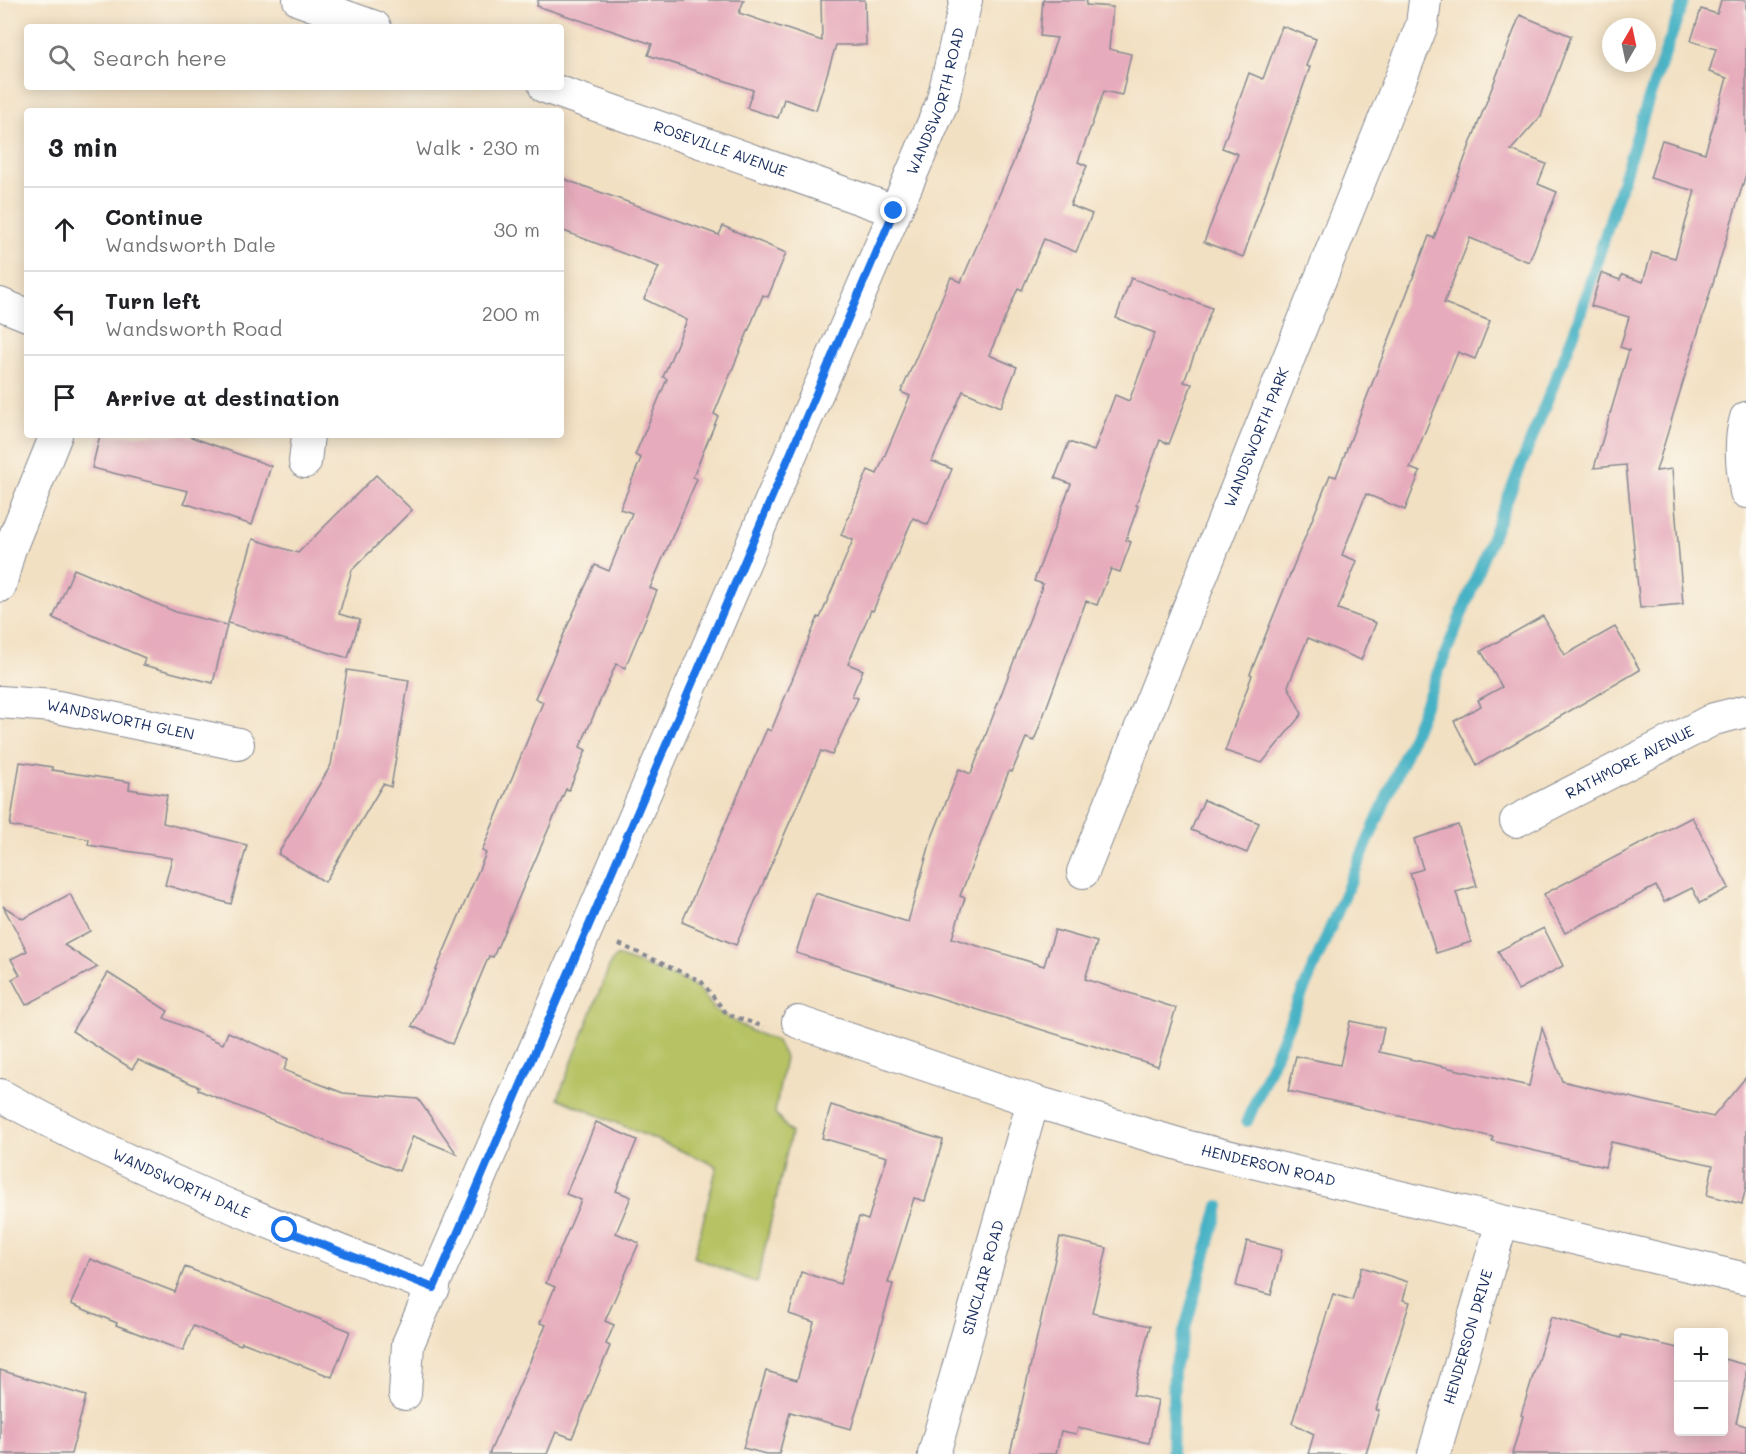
<!DOCTYPE html>
<meta charset="utf-8">
<style>
:root{--surface:#fff;--page:#f2f2f2;--text:#202124;--muted:#757577;--line:#e0e0e0}
body{margin:0;font-family:Mali,sans-serif;background:var(--page);color:var(--text)}
.controls{position:absolute;right:18px;bottom:18px;display:grid;overflow:hidden;border-radius:6px;box-shadow:0 3px 15px #0003}
.controls button{width:54px;height:54px;display:grid;place-items:center;padding:0;border:0;border-bottom:2px solid var(--line);background:var(--surface);color:var(--text);font:30px sans-serif}
.compass{position:absolute;left:1602px;top:18px;width:54px;height:54px;border-radius:50%;background:var(--surface);box-shadow:0 3px 15px #0003;rotate:9deg}
.stop{position:absolute;width:18px;height:18px;margin:-14px;border:4px solid #1a73e8;border-radius:50%;background:#fff}
.stop.end{background:#1a73e8;border-color:#fff;box-shadow:0 2px 6px #0008}
.list{margin:0;padding:0;list-style:none}
h2{display:flex;justify-content:space-between;align-items:center;height:78px;margin:0;padding:0 24px;font-size:26px}
h2 small{font-size:20px;font-weight:400;color:var(--muted)}
.list li{display:grid;grid-template-columns:39px 1fr auto;gap:18px;align-items:center;box-sizing:border-box;height:84px;padding:0 24px;border-top:2px solid var(--line)}
.list b{display:block;font-size:22px;white-space:nowrap}
.list p{margin:0;font-size:20px;white-space:nowrap;color:var(--muted)}
.list em{font-size:20px;font-style:normal;color:var(--muted)}
.icon{flex:none;width:33px;height:33px;fill:none;stroke:currentColor;stroke-width:2;stroke-linecap:round;stroke-linejoin:round}
.map{position:relative;flex:none;width:1746px;height:1454px;overflow:hidden}
.search{position:absolute;background:var(--surface);box-shadow:0 3px 15px #0003;left:24px;top:24px;width:540px;height:66px;display:flex;align-items:center;gap:15px;box-sizing:border-box;padding:0 21px;border-radius:6px;color:var(--muted);font-size:22px}
.panel{position:absolute;background:var(--surface);box-shadow:0 3px 15px #0003;left:24px;top:108px;width:540px;height:330px;border-radius:6px}
.map>svg:first-child{display:block}
.green{fill:#b6c264;stroke:#687861;stroke-width:1.5}
.lines{fill:none;stroke-linecap:round;stroke-linejoin:round}
.stream{stroke:#47b2c5;stroke-width:12}
.building{fill:#e6abbc}
.street-casing{stroke:#868890;stroke-width:34}
.path{stroke:#868890;stroke-width:4;stroke-dasharray:4.5 4.5;stroke-linecap:butt}
.street{stroke:#fff;stroke-width:32}
.route{stroke:#1a73e8;stroke-width:8}
.labels{text-anchor:middle;stroke-width:4.5;stroke-linejoin:round;paint-order:stroke}
.street-label{font-size:15px;fill:#1b2f5e;stroke:#fbf7ec}
</style>
<div class="map">
<svg width="1746" height="1454" viewBox="0 0 1746 1454">
<rect width="100%" height="100%" fill="#fbf7ec"/>
<filter id="ink" filterUnits="userSpaceOnUse"><feTurbulence type="fractalNoise" baseFrequency=".0167" numOctaves="2"/><feDisplacementMap in="SourceGraphic" scale="12" xChannelSelector="R" yChannelSelector="G"/><feConvolveMatrix kernelMatrix="1 2 1 2 8 2 1 2 1" color-interpolation-filters="sRGB"/></filter>
<filter id="wash" filterUnits="userSpaceOnUse"><feTurbulence type="fractalNoise" baseFrequency=".008" numOctaves="4" result="noise"/><feDisplacementMap in="SourceGraphic" scale="24" xChannelSelector="R" yChannelSelector="G"/><feGaussianBlur stdDeviation="1.35" result="paint"/><feColorMatrix in="noise" values="0 0 0 0 0 0 0 0 0 0 0 0 0 0 0 0 0 1.4 0 .05"/><feComposite in="paint" operator="in"/></filter>
<g filter="url(#wash)">
<rect width="100%" height="100%" fill="#f2e0c2"/>
<path class="green" d="M617,956l69,25 13,8 16,21 36,21 26,10 8,16 -10,56 16,20 -34,150 -63,-26 23,-91 -159,-68 53,-136z"/>
<g class="lines">
<g class="stream">
<path d="M1247,1121l158,-366 169,-422 75,-235 35,-98"/>
<path d="M1172,1454l2,-85 45,-163"/>
</g>
</g>
<g id="blocks">
<g class="building">
<path d="M538,0h206l-5,13 83,28 -1,-41h44l1,45h-30l-20,65 -32,-11 -6,19 -31,-10 6,-18 -105,-35 4,-11 -115,-38z"/>
<path d="M1043,0h44l-1,5 27,2 -4,42 22,5 -9,41 -18,-4 -26,71 9,4 -17,39 22,9 -16,38 -32,-13 -22,51 -4,-2 -29,67 28,12 -16,40 -38,-16 -31,70 20,8 -24,56 -15,-7 -40,93 -2,-1 -23,54 15,6 -11,26 6,2 -26,57 -11,-4 -85,194 -54,-23 85,-193 4,2 47,-114 2,1 33,-78 -12,-5 27,-65 9,4 33,-78 -9,-4 50,-115 10,5 52,-119 44,-125 -17,-2z"/>
<path d="M1721,0h25v174l-90,297 16,-2 11,135 -43,4 -14,-143 -32,3 35,-118 -9,-3 9,-30 -38,-11 10,-33 19,7 2,-5 21,7 9,-30 23,6 20,-67 -45,-13 12,-38 43,13 22,-75 -18,-6 7,-23 -25,-8 10,-32 16,5z"/>
<path d="M1520,15l51,21 -30,80 -30,34 35,14 -8,20 19,8 -28,70 -59,-24 -26,65 46,18 -15,38 -17,-7 -48,116 10,4 -15,38 -39,-16 -24,61 15,6 -19,48 38,14 -15,37 -53,-22 -20,48 14,28 -40,49 -37,-12 27,-76 -2,-1 80,-199 6,2 93,-241 5,2z"/>
<path d="M1282,26l34,13 -10,27 4,1 -67,190 -39,-15 34,-88 -16,-6 27,-75 14,6z"/>
<path d="M561,178l158,57 4,-9 63,27 -18,44 -5,-2 -49,119 4,2 -25,61 4,2 -47,109 7,3 -32,77 -9,-4 -36,83 6,3 -17,40 -3,-1 -73,168 -4,-1 -37,88 -40,-18 74,-173 -4,-2 61,-149 -8,-4 60,-133 14,6 23,-58 -12,-4 21,-51 -6,-3 32,-76 -4,-2 24,-57 -43,-21 15,-32 -98,-37z"/>
<path d="M1131,278l81,30 -28,74 8,2 -23,60 -9,-4 -24,65 2,1 -12,34 5,2 -11,30 -9,-3 -14,36 -11,-4 -52,140 -8,-3 -14,34 -3,-1 -49,125 5,2 -13,40 92,28 11,-36 42,12 -12,37 91,29 -18,58 -362,-113 19,-60 93,29 23,-82 28,-71 12,5 72,-190 -9,-3 37,-97 -16,-6 14,-36 25,9 21,-56 14,6 26,-68 -39,-15z"/>
<path d="M100,435h86l85,31 -19,59 -68,-22 4,-12 -96,-23z"/>
<path d="M376,475l36,35 -60,60 -13,44 21,6 -12,38 -120,-35 25,-84 45,14z"/>
<path d="M74,569l102,43 51,13 -14,58 -70,-18 2,-7 -92,-40z"/>
<path d="M1543,616l22,39 50,-28 25,43 -163,95 -23,-44 27,-15 -3,-6 24,-13 -21,-36z"/>
<path d="M347,670l62,10 -18,107 -8,-3 -58,98 -47,-28 53,-89z"/>
<path d="M20,762l32,5v3l78,12 -1,7 38,6 -4,28 84,22 -16,59 -66,-19 7,-27 -84,-13 1,-6 -79,-13z"/>
<path d="M1204,800l55,23 -12,30 -56,-23z"/>
<path d="M1692,817l37,71 -29,15 -8,-15 -28,14 -8,-16 -91,47 -21,-39z"/>
<path d="M1458,825l19,61 -21,6 15,50 -35,11 -26,-80 13,-4 -9,-30z"/>
<path d="M70,894l20,37 -26,14 34,22 -72,38 -14,-26 8,-4 -9,-16 16,-8 -24,-45 20,13z"/>
<path d="M1544,928l19,38 -45,24 -20,-39z"/>
<path d="M108,973l60,38 -4,7 59,26 5,-12 60,27 -4,11 59,23 75,6 39,55 -44,-18 -14,35 -201,-81 1,-3 -61,-27 -6,9 -60,-38z"/>
<path d="M1350,1021l34,7 -5,24 150,34 13,-58 20,53 151,36 33,-40v110l-4,17 -35,-9 6,-30 -102,-23 -6,25 -113,-26 1,-4 -205,-46 8,-35 44,9z"/>
<path d="M831,1105l112,35 -18,61 -11,-3 -26,85 5,1 -42,145 -61,-17 -11,42h-13l-23,-6 23,-77 31,9 17,-58 -25,-8 12,-42 39,12 19,-67 9,3 19,-63 -65,-19z"/>
<path d="M596,1122l41,18 -21,51 15,6 -15,36 23,10 -34,78 9,4 -8,19 4,2 -38,92 -16,-6 -9,22h-58l57,-129 -6,-2 15,-36 -9,-4 35,-83 -15,-6z"/>
<path d="M1060,1237l47,11 -15,65 58,13 -17,69 25,5 -9,43 -71,-15 -2,6 -15,-3 -5,23h-46z"/>
<path d="M1247,1241l35,9 -11,45 -35,-9z"/>
<path d="M90,1259l85,33 10,-25 165,64 -18,46 -90,-35 -1,3 -48,-19 -10,25 -67,-26 1,-2 -46,-19z"/>
<path d="M1362,1267l46,15 -5,18 7,2 -34,108h3l-13,44h-58l6,-20 -22,-11 41,-129 19,6z"/>
<path d="M1551,1317l70,21 1,-3 56,13v83h46v-72l22,6v16l-10,42 10,3v28h-234l11,-38 -2,-1z"/>
<path d="M0,1370l86,26 -15,58h-71z"/>
</g>
</g>
</g>
<g filter="url(#ink)">
<use href="#blocks" fill-opacity="0" stroke="#868890" stroke-width="1.5"/>
<g class="lines">
<g class="street-casing">
<g id="street">
<path d="M299,0l76,27"/>
<path id="s1" d="M545,87l350,124"/>
<path d="M0,304l27,11"/>
<path d="M1746,418c-7,24 -4,50 0,74"/>
<path d="M305,462l3,-27"/>
<path d="M0,586l9,-35 47,-116"/>
<path id="s2" d="M0,702l53,4 185,38"/>
<path id="s3" d="M1516,821l198,-102 32,-8"/>
<path id="s4" d="M1083,872l339,-847 3,-25"/>
<path id="s5" d="M798,1022l235,79 156,46 557,132"/>
<path id="s6" d="M0,1095c139,77 287,136 434,193"/>
<path id="s7" d="M405,1394l3,-50 534,-1241 24,-103"/>
<path id="s8" d="M934,1454l99,-353"/>
<path id="s9" d="M1434,1454l68,-232"/>
</g>
</g>
<path class="path" d="M619,944l82,37 26,33 37,13"/>
<use href="#street" class="street"/>
</g>
</g>
<g class="lines" filter="url(#ink)">
<path class="route" d="M285,1230l149,58 460,-1077"/>
</g>
<g class="labels">
<g class="street-label">
<text dy="5" stroke="none"><textPath href="#s7" startOffset="1401">WANDSWORTH ROAD</textPath></text>
<text dy="5" stroke="none"><textPath href="#s1" startOffset="186">ROSEVILLE AVENUE</textPath></text>
<text dy="5" stroke="none"><textPath href="#s4" startOffset="468">WANDSWORTH PARK</textPath></text>
<text dy="5" stroke="none"><textPath href="#s2" startOffset="122">WANDSWORTH GLEN</textPath></text>
<text dy="5" stroke="none"><textPath href="#s3" startOffset="128">RATHMORE AVENUE</textPath></text>
<text dy="5" stroke="none"><textPath href="#s5" startOffset="492">HENDERSON ROAD</textPath></text>
<text dy="5" stroke="none"><textPath href="#s6" startOffset="202">WANDSWORTH DALE</textPath></text>
<text dy="5" stroke="none"><textPath href="#s8" startOffset="183">SINCLAIR ROAD</textPath></text>
<text dy="5" stroke="none"><textPath href="#s9" startOffset="122">HENDERSON DRIVE</textPath></text>
</g>
</g>
</svg>
<div class="controls">
<button>+</button>
<button>−</button>
</div>
<svg class="compass" viewBox="-18 -18 36 36"><path d="M0-13l5 13h-10z" fill="#e53935"/><path d="M0 13l5-13h-10z" fill="#757577"/></svg>
<div class="stop" style="left:285px;top:1230px"></div>
<div class="stop end" style="left:894px;top:211px"></div>
<div class="search"><svg class="icon" aria-label="search" viewBox="0 0 24 24"><circle cx="10" cy="10" r="6"/><path d="M15 15l6 6"/></svg>Search here</div>
<section class="panel">
<h2>3 min<small>Walk · 230 m</small></h2>
<ul class="list">
<li><svg class="icon" aria-label="ahead" viewBox="0 0 24 24"><path d="M12 20V5M6 11l6-6 6 6"/></svg><div><b>Continue</b><p>Wandsworth Dale</p></div><em>30 m</em></li>
<li><svg class="icon" aria-label="left" viewBox="0 0 24 24"><path d="M17 20v-9H6M10 6l-5 5 5 5"/></svg><div><b>Turn left</b><p>Wandsworth Road</p></div><em>200 m</em></li>
<li><svg class="icon" aria-label="arrive" viewBox="0 0 24 24"><path d="M6 21V4h12l-3 4 3 4H6"/></svg><div><b>Arrive at destination</b></div></li>
</ul>
</section>
</div>
